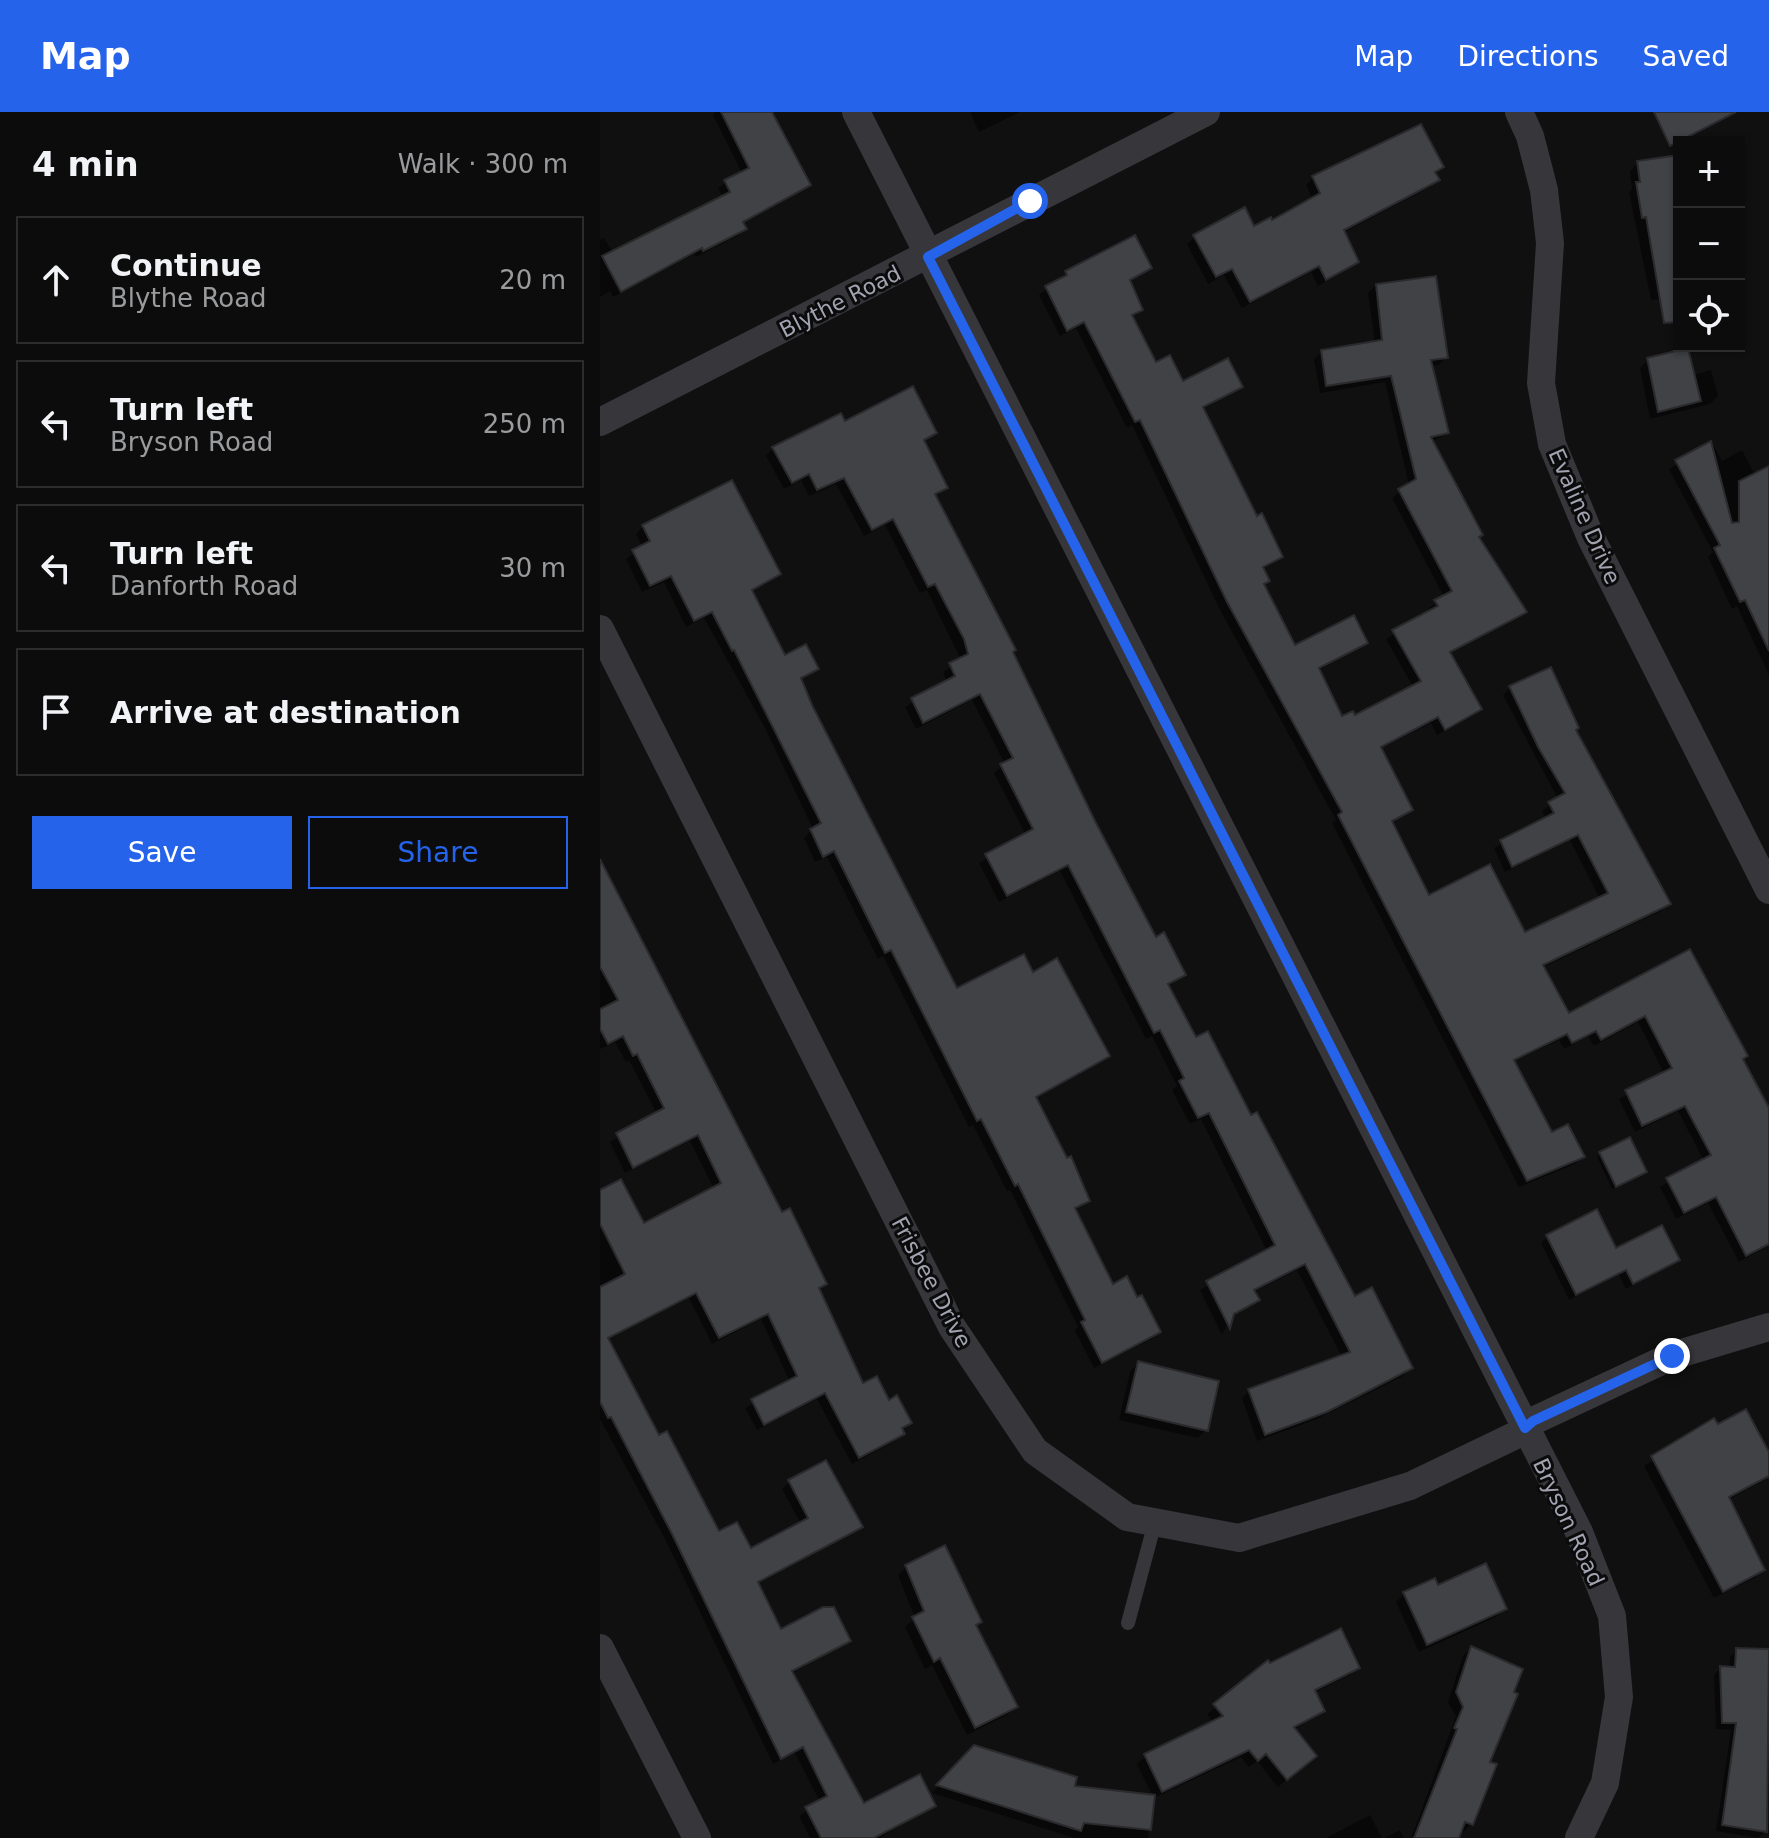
<!DOCTYPE html>
<meta charset="utf-8">
<style>
:root{--surface:#0c0c0d;--page:#1a1a1b;--text:#f1f3f6;--muted:#9a9b9d;--line:#2c2c2e;--accent:#2563eb}
body{margin:0;font-family:"DejaVu Sans",sans-serif;background:var(--page);color:var(--text)}
.controls{position:absolute;right:24px;top:24px;display:grid;overflow:hidden;border-radius:0px;box-shadow:0 2px 6px #0004}
.controls button{width:72px;height:72px;display:grid;place-items:center;padding:0;border:0;border-bottom:2px solid var(--line);background:var(--surface);color:var(--text);font:40px sans-serif}
.stop{position:absolute;width:24px;height:24px;margin:-18px;border:6px solid #2563eb;border-radius:50%;background:#fff}
.stop.end{background:#2563eb;border-color:#fff;box-shadow:0 2px 8px #0008}
.list{margin:0;padding:0;list-style:none}
h2{display:flex;justify-content:space-between;align-items:center;height:104px;margin:0;padding:0 32px;font-size:34px}
h2 small{font-size:26px;font-weight:400;color:var(--muted)}
.list li{display:grid;grid-template-columns:52px 1fr auto;gap:24px;align-items:center;box-sizing:border-box;height:128px;margin:0 16px 16px;padding:0 16px;border:2px solid var(--line);border-radius:0px}
.list b{display:block;font-size:30px;white-space:nowrap}
.list p{margin:0;font-size:26px;white-space:nowrap;color:var(--muted)}
.list em{font-size:26px;font-style:normal;color:var(--muted)}
.actions{display:flex;gap:16px;padding:24px 32px}
.actions a{flex:1;padding:18px 0;border:2px solid var(--accent);border-radius:0px;text-align:center;font-size:28px;color:var(--accent)}
.actions .main{background:var(--accent);color:#fff}
.icon{flex:none;width:44px;height:44px;fill:none;stroke:currentColor;stroke-width:2;stroke-linecap:round;stroke-linejoin:round}
.map{position:relative;flex:none;width:1169px;height:1726px;overflow:hidden}
header{display:flex;align-items:center;gap:48px;box-sizing:border-box;height:112px;padding:0 40px;background:var(--accent);color:#fff}
header strong{font-size:38px}
nav{display:flex;gap:44px;margin-inline-start:auto;font-size:28px}
main{display:flex}
aside{flex:1;background:var(--surface)}
.map>svg:first-child{display:block}
.shadow{fill:#0007}
.building{fill:#414246;stroke:#2b2a2d;stroke-width:2}
.lines{fill:none;stroke-linecap:round;stroke-linejoin:round}
.lane{stroke:#36363b;stroke-width:14}
.street{stroke:#36363b;stroke-width:28}
.route{stroke:#2563eb;stroke-width:10}
.labels{text-anchor:middle;stroke-width:6;stroke-linejoin:round;paint-order:stroke}
.street-label{font-size:22px;fill:#a2a3b0;stroke:#0b0b0c}
</style>
<header>
<strong>Map</strong>
<nav><a>Map</a><a>Directions</a><a>Saved</a></nav>
</header>
<main>
<aside>
<h2>4 min<small>Walk · 300 m</small></h2>
<ul class="list">
<li><svg class="icon" aria-label="ahead" viewBox="0 0 24 24"><path d="M12 20V5M6 11l6-6 6 6"/></svg><div><b>Continue</b><p>Blythe Road</p></div><em>20 m</em></li>
<li><svg class="icon" aria-label="left" viewBox="0 0 24 24"><path d="M17 20v-9H6M10 6l-5 5 5 5"/></svg><div><b>Turn left</b><p>Bryson Road</p></div><em>250 m</em></li>
<li><svg class="icon" aria-label="left" viewBox="0 0 24 24"><path d="M17 20v-9H6M10 6l-5 5 5 5"/></svg><div><b>Turn left</b><p>Danforth Road</p></div><em>30 m</em></li>
<li><svg class="icon" aria-label="arrive" viewBox="0 0 24 24"><path d="M6 21V4h12l-3 4 3 4H6"/></svg><div><b>Arrive at destination</b></div></li>
</ul>
<div class="actions"><a class="main">Save</a><a>Share</a></div>
</aside>
<div class="map">
<svg width="1169" height="1726" viewBox="0 0 1169 1726">
<rect width="100%" height="100%" fill="#101011"/>
<g class="shadow">
<path d="M115,0h56l38,72 -67,40 3,5 -7,7 -42,21 -2,-3 -81,43 -3,-6 -10,6v-57l4,-2 9,15 110,-55 -5,-10 24,-15 -29,-58z"/>
<path d="M370,0h50l-41,20z"/>
<path d="M1079,45v157l-11,-16 -17,2 -22,-108 3,-3 -2,-18 8,-8z"/>
<path d="M841,55l-7,7 3,6 -7,7 -87,46 14,29 -39,24 -7,-14 -69,36 -18,-33 -16,9 -21,-40 8,-7 77,-14 41,-23 -7,-15 7,-7z"/>
<path d="M550,156l-21,14 11,27 -9,8 25,48 26,18 58,3 -38,24 54,108 25,39 -19,13 5,11 -4,4 31,62 72,-4 -48,28 23,48 13,-1 59,-31 -27,-48 44,-26 -2,-4 16,-12 -52,-99 17,-13 -24,-103 -65,11 -6,-34 8,-7 53,-9 -7,-50 7,-7 60,-8 11,79 -7,8 -9,1 17,67 -15,9 45,95 48,75 -76,42 30,55 -7,7 -35,19 -6,-12 -51,26 31,60 -20,14 37,75 96,37 76,-36 -30,-59 -65,32 -11,-24 52,-29 -4,-8 16,-12 -55,-104 7,-7 64,42 94,174 -7,7 -119,57 26,48 121,-65 80,159v136l-30,16 -31,-59 -32,16 -16,-32 44,-26 -26,-50 -43,21 -16,-33 45,-26 -26,-51 -44,24 -6,-10 -24,13 -5,-9 -46,22 38,72 31,23 -7,7 -56,23 -187,-364 4,-3 -116,-210 -88,-185 -5,3 -51,-100 -16,8 -21,-41 27,-22z"/>
<path d="M1048,248l45,15 18,-5 7,26 -8,8 -60,15 -10,-51z"/>
<path d="M244,312l91,8 -13,10 23,45 -11,9 161,328 60,115 29,36 -17,12 28,53 55,78 104,181 57,69 -8,8 -86,43 -60,22 -15,-43 7,-7 93,-34 -45,-87 -43,22 4,8 -27,17 -9,18 -22,-45 67,-39 -66,-132 -11,5 -18,-34 5,-4 -25,-50 -6,3 -86,-168 -61,31 -20,-39 47,-28 -32,-62 11,-9 -33,-64 -56,29 -11,-22 42,-25 -4,-10 18,-12 -34,-70 -7,3 -35,-68 -21,11 -28,-52 -27,12 -8,-16 -17,9 -18,-33 7,-8z"/>
<path d="M1112,331l10,18 20,-11 13,25 14,-7v207l-32,-69 -5,3 -24,-52 5,-5 -44,-83z"/>
<path d="M43,414l136,48 -28,18 33,66 33,11 -17,11 11,25 145,285 76,-15 75,81 -73,43 54,102 -14,10 38,75 24,14 23,32 -7,7 -58,29 -19,-37 3,-4 -68,-137 -3,1 -34,-66 -4,2 -86,-171 -5,3 -51,-102 -12,5 -11,-24 9,-9 -48,-101 -61,-110 -18,9 -22,-45 -22,10 -16,-33 16,-12 -6,-13z"/>
<path d="M0,747l181,355 43,70 -6,6 44,96 26,16 21,20 -14,19 -43,23 -35,-65 -60,31 -12,-22 45,-26 -29,-63 -49,25 -23,-46 -82,42 52,98 60,95 31,18 51,-27 -19,-35 7,-7 72,45 -105,57 24,48 51,-27 18,35 -58,34 72,132 71,-1 -54,33h-70l-11,-22 21,-14 -25,-49 -22,11 -107,-223 -66,-122v-227l43,34 71,-37 -24,-48 -65,32 -15,-31 47,-28 -28,-54 -3,2 -11,-20 -15,7z"/>
<path d="M1000,1042l41,21 -29,14 -15,-32z"/>
<path d="M948,1125l67,14 62,9 -51,29 -7,-14 -50,25 -28,-57z"/>
<path d="M538,1251l68,67 -8,8 -79,-18 11,-48z"/>
<path d="M1114,1309l55,42v13l-4,4 -37,20 35,70 -8,8 -41,20 -70,-132z"/>
<path d="M306,1455l74,55 -5,5 40,80 -8,8 -40,20 -35,-70 -7,4 -20,-42 10,-9 -17,-43z"/>
<path d="M837,1476l67,21 -8,8 -77,35 -23,-50 8,-8z"/>
<path d="M871,1536l17,115 -16,61 -9,8 -4,-1 -2,7h-40l-5,-2 44,-120 -8,-14 15,-46z"/>
<path d="M1137,1538l32,1v153l-4,27 -7,7 -42,-7 15,-101 -15,-1 -2,-54 7,-7h8l1,-11z"/>
<path d="M670,1553l88,2 -8,8 -36,18 9,18 -30,19 13,33 -28,24 -21,-26 -8,6 -8,-10 -89,42 -4,39h-74l-142,-45 43,-46 97,41 81,9 -16,-33 9,-8 68,-33 -7,-9z"/>
<path d="M770,1703l12,23h-56z"/>
<path d="M800,1718l4,8h-19z"/>
</g>
<g class="building">
<path d="M121,0h51l39,73 -68,37 4,7 -44,22 -1,-3 -81,44 -19,-36 128,-64 -6,-12 25,-12z"/>
<path d="M1054,0h82l-66,34z"/>
<path d="M821,12l23,43 -9,5 5,8 -96,50 15,32 -33,18 -7,-14 -69,36 -18,-33 -16,8 -23,-42 52,-28 9,19 17,-9 1,3 48,-27 -8,-17z"/>
<path d="M1079,43v167l-15,1 -18,-106 -4,1 -6,-36h4l-3,-21z"/>
<path d="M535,123l17,33 -22,12 13,30 -11,5 24,47 14,-7 13,26 45,-23 15,29 -40,20 54,109 5,-3 21,44 -20,10 7,14 -6,3 31,61 59,-30 14,28 -49,25 23,48 11,-5 2,4 66,-34 -29,-51 46,-24 -4,-6 18,-9 -54,-102 18,-10 -25,-103 -65,10 -5,-36 61,-10 -6,-56 60,-8 12,82 -17,2 18,73 -18,4 52,98 -4,2 48,75 -77,40 32,57 -37,21 -7,-13 -57,30 32,63 -21,11 37,74 61,-31 35,68 83,-39 -30,-58 -66,32 -12,-27 54,-27 -6,-11 17,-9 -27,-46 -29,-61 42,-19 28,61 -3,2 95,174 -128,61 26,48 121,-64 58,107 -5,3 26,49v136l-23,12 -30,-59 -32,16 -18,-35 45,-23 -26,-49 -43,20 -17,-36 47,-22 -27,-52 -44,24 -5,-9 -24,12 -5,-9 -53,26 38,72 16,-8 17,33 -58,24 -189,-366 4,-3 -115,-210 -87,-182 -5,2 -51,-100 -17,9 -22,-45 22,-11 -2,-4z"/>
<path d="M1088,236l13,53 -43,11 -11,-54z"/>
<path d="M313,274l24,47 -13,7 24,48 -13,6 81,156 -3,2 83,171 60,114 8,-5 22,43 -18,9 28,53 12,-6 43,84 6,-3 98,184 17,-9 41,81 -86,44 -62,23 -17,-46 102,-37 -45,-88 -51,26 6,10 -26,14 -4,15 -24,-48 69,-36 -66,-132 -11,5 -19,-37 5,-3 -24,-48 -6,3 -86,-168 -61,31 -22,-42 48,-25 -33,-65 13,-6 -33,-64 -57,29 -12,-25 44,-22 -6,-13 19,-9 -4,-15 -29,-55 -7,3 -35,-68 -21,11 -28,-52 -27,12 -8,-16 -17,9 -20,-36 69,-34 4,8z"/>
<path d="M1111,329l21,82 7,-1v-41l30,-15v185l-24,-51 -5,2 -26,-54 6,-3 -45,-85z"/>
<path d="M132,368l49,94 -29,16 33,65 21,-11 13,25 -18,9 11,27 145,283 67,-34 9,18 24,-14 53,98 -74,41 31,61 4,-2 19,45 -15,7 38,76 14,-8 10,21 5,-2 19,37 -59,31 -21,-41 4,-2 -67,-136 -3,2 -34,-67 -4,2 -86,-171 -6,3 -51,-102 -11,6 -13,-28 11,-6 -87,-173 -2,1 -20,-39 -18,9 -23,-45 -21,10 -18,-36 18,-9 -8,-16z"/>
<path d="M0,747l182,353 8,-4 37,76 -8,4 44,95 14,-7 12,24 8,-5 15,28 -10,5 3,6 -46,24 -34,-65 -61,32 -13,-26 46,-23 -29,-62 -49,24 -23,-45 -88,45 51,97 8,-4 52,100 18,-9 14,26 57,-30 -20,-38 38,-20 37,67 -105,55 23,47 42,-22h11l17,34 -59,30 72,132 56,-29 16,32 -62,32h-53l-16,-31 22,-11 -24,-49 -22,12 -109,-225 -61,-117 -3,1 -8,-16v-115l25,-13 -25,-50v-34l21,-11 23,44 77,-40 -23,-48 -65,33 -17,-35 48,-25 -27,-54 -4,2 -10,-20 -15,8 -8,-15v-20l18,-9 -18,-33z"/>
<path d="M1030,1025l17,35 -31,15 -17,-35z"/>
<path d="M997,1097l19,39 46,-23 18,35 -47,24 -7,-14 -50,25 -30,-60z"/>
<path d="M538,1249l81,20 -11,50 -82,-19z"/>
<path d="M1146,1297l23,43v24l-40,21 36,73 -42,22 -72,-136 63,-38 4,6z"/>
<path d="M345,1433l37,77 -6,3 42,82 -43,21 -35,-70 -6,4 -22,-45 12,-6 -19,-46z"/>
<path d="M886,1451l21,46 -80,36 -24,-53 32,-14 3,7z"/>
<path d="M741,1516l19,40 -45,22 10,21 -31,16 23,29 -30,24 -21,-26 -8,7 -9,-11 -87,42 -18,-38 79,-38 -10,-12 55,-44 2,3z"/>
<path d="M871,1534l52,23 -9,23 4,2 -28,68 7,2 -24,61 -8,-3 -6,16h-45l43,-109 -3,-1 9,-21 -7,-15z"/>
<path d="M1136,1536l33,1 -2,183 -45,-7 14,-102h-14l-2,-57 15,1z"/>
<path d="M374,1633l103,32 -2,9 80,9 -4,35 -67,-7 -3,8 -145,-46z"/>
</g>
<g class="lines">
<path class="lane" d="M528,1511l27,-101"/>
<g class="street">
<path d="M256,0l723,1420 33,84 7,81 -14,86 -26,55"/>
<path d="M919,0l11,24 14,54 6,53 -9,140 11,61 39,94 178,352"/>
<path d="M0,310l606,-310"/>
<path d="M0,517l352,698 83,124 92,66 112,21 171,-52 106,-51 17,-14 139,-65 97,-29"/>
<path d="M0,1536l97,190"/>
</g>
</g>
<g class="lines">
<path class="route" d="M430,89l-102,56 597,1171 8,-7 139,-65"/>
</g>
<g class="labels">
<g class="street-label">
<text transform="translate(240 189) rotate(-27)" y="8">Blythe Road</text>
<text transform="translate(985 404) rotate(66)" y="8">Evaline Drive</text>
<text transform="translate(332 1170) rotate(62)" y="8">Frisbee Drive</text>
<text transform="translate(969 1410) rotate(65)" y="8">Bryson Road</text>
</g>
</g>
</svg>
<div class="controls">
<button>+</button>
<button>−</button>
<button><svg class="icon" aria-label="locate" viewBox="0 0 24 24"><circle cx="12" cy="12" r="6"/><path d="M12 2v4M12 18v4M2 12h4M18 12h4"/></svg></button>
</div>
<div class="stop" style="left:430px;top:89px"></div>
<div class="stop end" style="left:1072px;top:1244px"></div>
</div>
</main>
